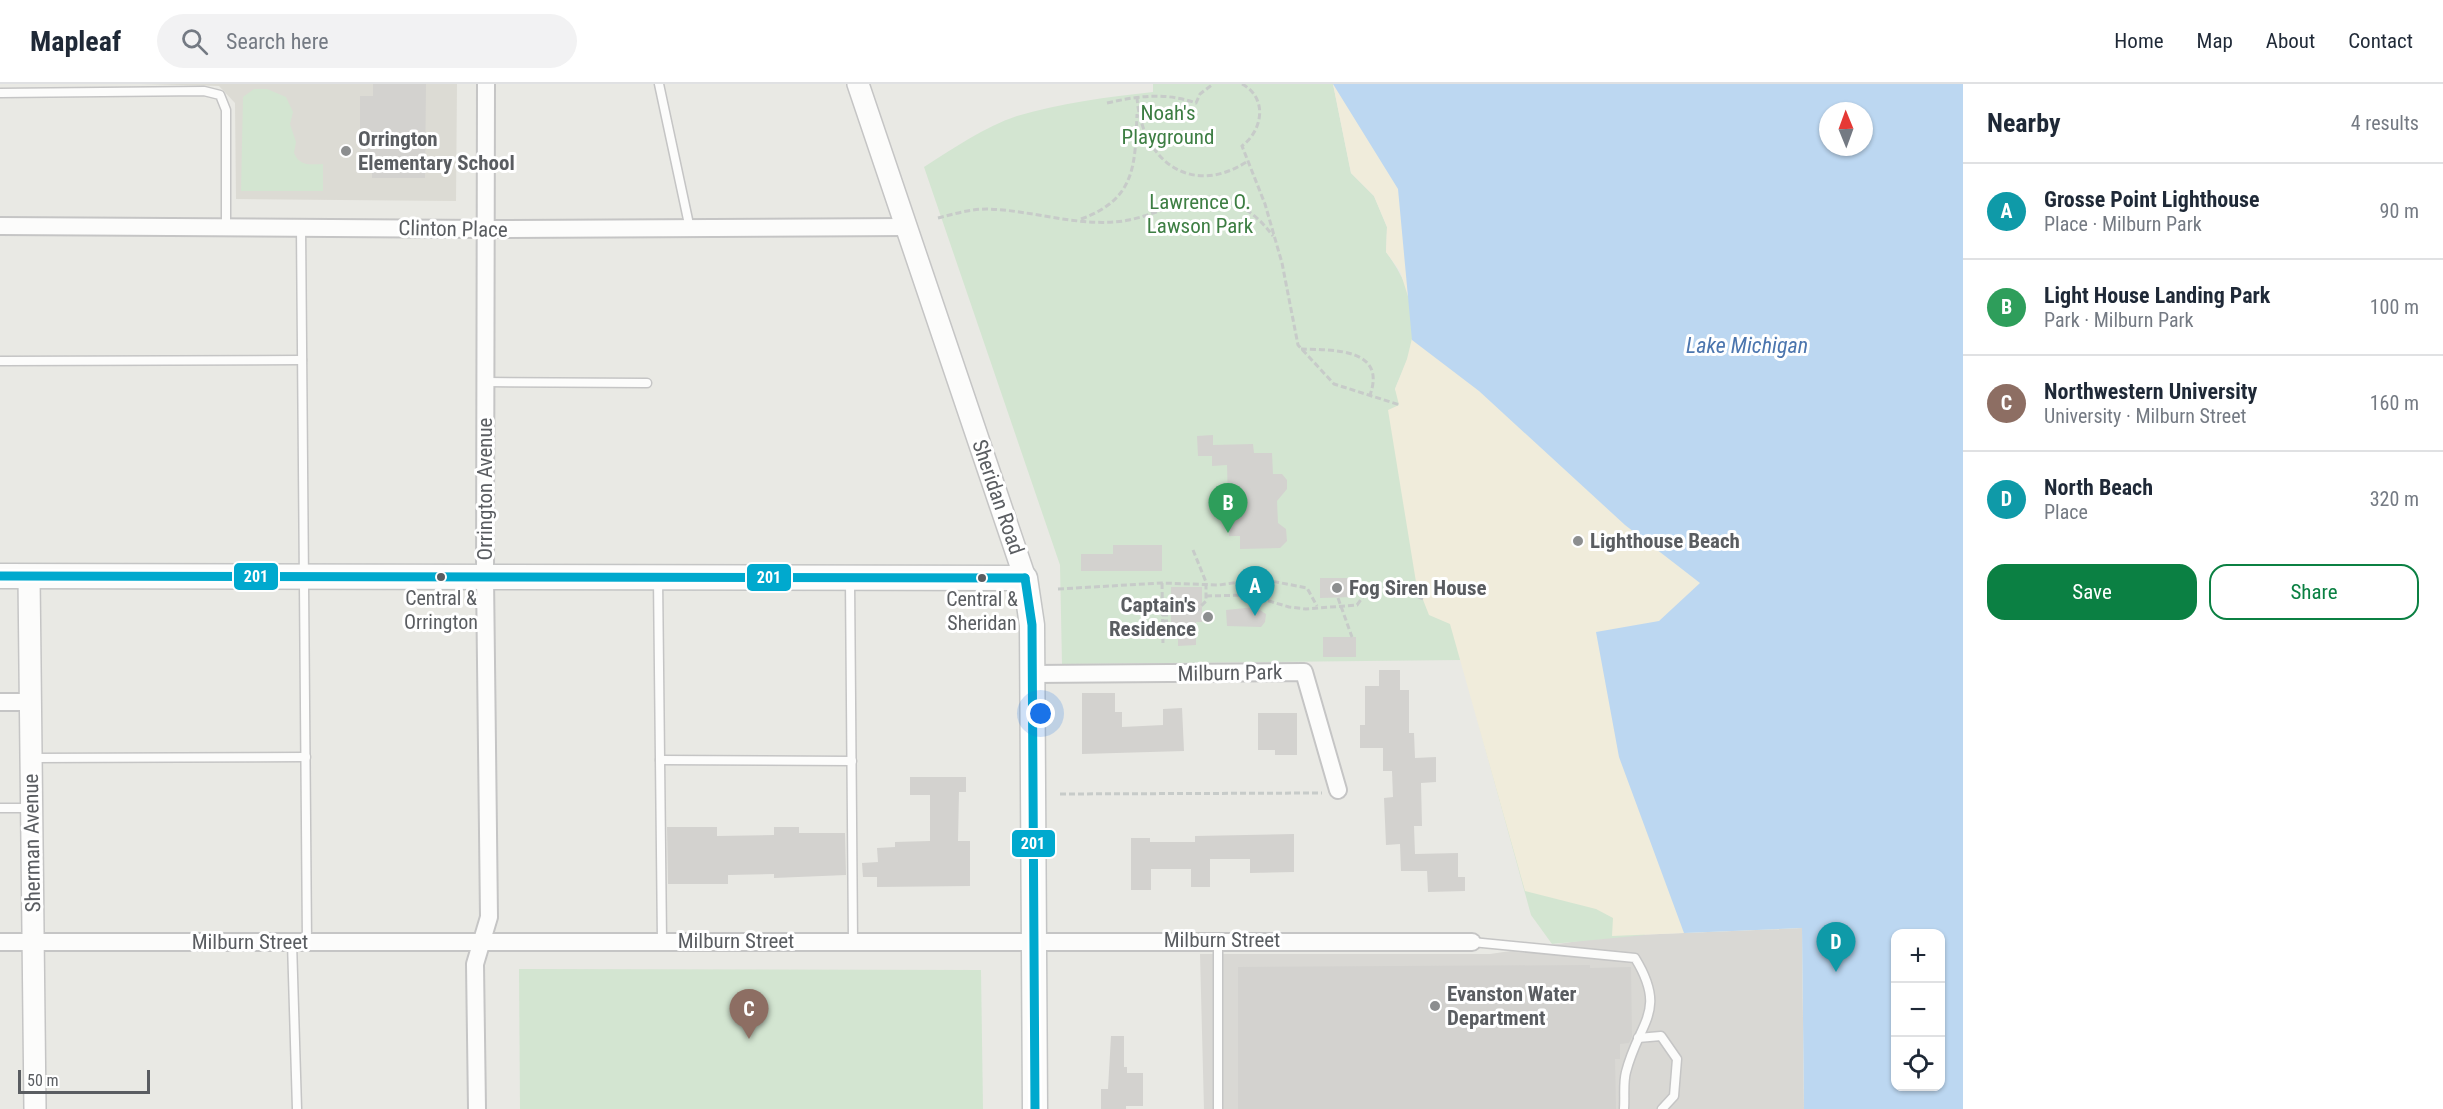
<!DOCTYPE html>
<meta charset="utf-8">
<style>
:root{--surface:#fff;--page:#f2f2f3;--text:#1f2937;--muted:#747a83;--line:#e0e1e3;--accent:#0b8043}
body{margin:0;font-family:"Roboto Condensed",sans-serif;background:var(--page);color:var(--text)}
.controls{position:absolute;right:18px;bottom:18px;display:grid;overflow:hidden;border-radius:12px;box-shadow:0 2px 4px #0004}
.controls button{width:54px;height:54px;display:grid;place-items:center;padding:0;border:0;border-bottom:2px solid var(--line);background:var(--surface);color:var(--text);font:30px sans-serif}
.compass{position:absolute;left:1819px;top:18px;width:54px;height:54px;border-radius:50%;background:var(--surface);box-shadow:0 2px 4px #0004;rotate:359deg}
.scale{position:absolute;left:18px;bottom:15px;width:132px;box-sizing:border-box;padding-left:6px;border:3px solid #5a5d61;border-top:0;font-size:16px;line-height:21px;white-space:nowrap;color:#5a5d61;-webkit-text-stroke:4px #fff;paint-order:stroke}
.you{position:absolute;left:1041px;top:630px;width:21px;height:21px;margin:-15px;border:4px solid #fff;border-radius:50%;background:#1a73e8;box-shadow:0 0 0 9px #1a73e833}
.badge{display:grid;place-items:center;width:39px;height:39px;border-radius:50%;background:var(--accent);color:#fff;font-size:20px;font-weight:700}
.pin{position:absolute;translate:-50% -50px;filter:drop-shadow(0 2px 3px #0008)}
.pin::after{content:'';position:absolute;top:32px;width:21px;height:18px;background:inherit;clip-path:polygon(0 0,100% 0,50% 100%)}
.list{margin:0;padding:0;list-style:none}
h2{display:flex;justify-content:space-between;align-items:center;height:78px;margin:0;padding:0 24px;font-size:26px}
h2 small{font-size:20px;font-weight:400;color:var(--muted)}
.list li{display:grid;grid-template-columns:39px 1fr auto;gap:18px;align-items:center;box-sizing:border-box;height:96px;padding:0 24px;border-top:2px solid var(--line)}
.list b{display:block;font-size:22px;white-space:nowrap}
.list p{margin:0;font-size:20px;white-space:nowrap;color:var(--muted)}
.list em{font-size:20px;font-style:normal;color:var(--muted)}
.actions{display:flex;gap:12px;padding:18px 24px}
.actions a{flex:1;padding:14px 0;border:2px solid var(--accent);border-radius:18px;text-align:center;font-size:21px;color:var(--accent)}
.actions .main{background:var(--accent);color:#fff}
.icon{flex:none;width:33px;height:33px;fill:none;stroke:currentColor;stroke-width:2;stroke-linecap:round;stroke-linejoin:round}
.map{position:relative;flex:none;width:1963px;height:1025px;overflow:hidden}
header{display:flex;align-items:center;gap:36px;box-sizing:border-box;height:84px;padding:0 30px;background:var(--surface);border-bottom:2px solid var(--line)}
header strong{font-size:28px}
nav{display:flex;gap:33px;margin-inline-start:auto;font-size:21px}
.search{width:420px;height:54px;background:var(--page);display:flex;align-items:center;gap:15px;box-sizing:border-box;padding:0 21px;border-radius:33px;color:var(--muted);font-size:22px}
main{display:flex}
aside{flex:1;background:var(--surface)}
.map>svg:first-child{display:block}
.industrial{fill:#d9d8d4}
.education{fill:#dcdbd4}
.green{fill:#d3e5d1}
.sand{fill:#f0ecdb}
.water{fill:#bcd7f1;fill-rule:evenodd}
.building{fill:#d3d2cf}
.lines{fill:none;stroke-linecap:round;stroke-linejoin:round}
.service-casing{stroke:#c5c5c5;stroke-width:11}
.minor-casing{stroke:#c5c5c5;stroke-width:20}
.tertiary-casing{stroke:#c5c5c5;stroke-width:24}
.secondary-casing{stroke:#c4c5c5;stroke-width:27}
.path{stroke:#c7cbc9;stroke-width:3;stroke-dasharray:6 3;stroke-linecap:butt}
.service{stroke:#fcfcfb;stroke-width:8}
.minor{stroke:#fcfcfb;stroke-width:16}
.tertiary{stroke:#fcfcfb;stroke-width:21}
.secondary{stroke:#fcfcfb;stroke-width:24}
.bus-1-casing{stroke:#fff;stroke-width:14}
.bus-1{stroke:#00a9ce;stroke-width:9}
.poi-dot{fill:#8c8e8f;stroke:#fff;stroke-width:2}
.bus-dot{fill:#5a5d61;stroke:#fff;stroke-width:2}
.labels{text-anchor:middle;stroke-width:6;stroke-linejoin:round;paint-order:stroke}
.bus-label{font-size:20px;fill:#5a5d61;stroke:#fff}
.park-label{font-size:21px;fill:#3d7e43;stroke:#fff}
.poi-label{font-size:21px;font-weight:bold;fill:#5a5d61;stroke:#fff;text-anchor:start}
.street-label{font-size:21px;fill:#5a5d61;stroke:#fff}
.water-label{font-size:22px;font-style:italic;fill:#4b75ae;stroke:#fff}
.line-badge{stroke:#fff;stroke-width:2}
.badge-label{font-size:16px;text-anchor:middle;font-weight:bold;fill:#fff}
</style>
<header>
<strong>Mapleaf</strong>
<div class="search"><svg class="icon" aria-label="search" viewBox="0 0 24 24"><circle cx="10" cy="10" r="6"/><path d="M15 15l6 6"/></svg>Search here</div>
<nav><a>Home</a><a>Map</a><a>About</a><a>Contact</a></nav>
</header>
<main>
<div class="map">
<svg width="1963" height="1025" viewBox="0 0 1963 1025">
<rect width="100%" height="100%" fill="#e9e9e4"/>
<path class="industrial" d="M1802,844l2,181h-600l-4,-155h290l122,-18z"/>
<path class="education" d="M141,0h316l-1,117 -220,-2 -1,-96 -16,-17z"/>
<g class="green">
<path d="M1153,0h180l18,89 23,23 13,31 -1,25c13,17 28,46 30,69 2,18 -14,51 -21,68l250,546 -93,9 -21,-29 -70,-255 -399,4 -2,-99 -136,-398c30,-19 60,-40 93,-51 44,-13 91,-19 136,-24z"/>
<path d="M254,5h13l19,8 7,15 -3,12 6,18 -2,11c6,14 16,11 29,11v27h-82l2,-94z"/>
<path d="M519,885l462,1 2,139h-463z"/>
</g>
<path class="sand" d="M1333,0l257,203 306,799 -92,23 -2,-181 -190,8 1,-18 -17,-9 -71,-18 -75,-267 -21,-9 -13,-33 -28,-172 11,-5 -4,-16 12,-30 9,-37 -16,-51 -14,-19 1,-25 -13,-31 -23,-23z"/>
<path class="water" d="M1333,0h630v1025h-159l-2,-181 -118,5 -65,-176 -23,-125 63,-11 41,-38 -75,-58 -146,-134 -67,-51 -14,-151zM1828,27h36v36h-36zM1896,850h44v152h-44z"/>
<g class="building">
<path d="M373,0h53l-1,94h-53v-9h-12v-73h13z"/>
<path d="M1213,351v10l40,-1 1,9h18l1,21h9l5,6v9l-10,12 1,22 8,6 1,12 -7,7 -40,1v-13h-11l-2,-71 -15,1v-10h-14l-1,-20z"/>
<path d="M1113,461h49v26h-81v-17h32z"/>
<path d="M1320,494h34v19l-34,1z"/>
<path d="M1171,503h31v35h-6v23l-18,1v-12h-7z"/>
<path d="M1255,523l11,7 -1,8 -4,5 -34,-1 -1,-16z"/>
<rect x="1323" y="553" width="33" height="20"/>
<path d="M1379,586h21v20h9v43h5l1,25 21,-1v25l-15,1 1,43h-8l1,28 43,-1v24h7v14l-37,1 -1,-21h-26l-1,-27 -14,1 -2,-47 9,-1 -1,-26h-9v-23h-23v-23h5v-39h14z"/>
<path d="M1082,609h33v19h7v15l41,-2v-16l19,-1 2,43 -102,3z"/>
<path d="M1258,629h39v42h-22v-5h-17z"/>
<path d="M910,693h56v15h-7l-1,49h12v45l-93,1v-10h-14l-1,-14 16,-1 -1,-14 18,-1v-5l35,-1v-46h-20z"/>
<path d="M667,743h50v9l57,-1v-8h25v6h46l1,42 -72,3v-4l-46,1v9h-60z"/>
<path d="M1294,750v38l-44,1v-14h-40v28h-19v-18h-40v21h-20v-52h19v4h45v-6z"/>
<path d="M1590,881v3l41,-1 1,70 -3,6 -9,1v15h-5l1,50h-378v-142z"/>
<path d="M1111,952h13v31h3v6h16v33h-17v3h-25v-20h7z"/>
</g>
<g class="lines">
<g class="service-casing">
<g id="service">
<path d="M659,0l31,145"/>
<path d="M0,9l204,-2 16,4 6,15v117"/>
<path d="M301,143l6,715"/>
<path d="M0,277l302,-1"/>
<path d="M486,298l161,1"/>
<path d="M658,494l4,363"/>
<path d="M850,497l3,360"/>
<path d="M32,674l274,-1"/>
<path d="M660,676l192,1"/>
<path d="M0,724h32"/>
<path d="M1218,856v169"/>
<path d="M292,858l5,167"/>
<path d="M1472,858l163,16c33,54 4,63 -9,114 -3,11 -1,25 -2,37"/>
<path d="M1638,954l23,-2 16,23 -3,37 -12,13"/>
</g>
</g>
<g class="minor-casing">
<g id="minor">
<path d="M0,142l486,3 421,-2"/>
<path d="M1032,590l272,-2 34,118"/>
<path d="M0,618h31"/>
<path d="M0,858h1472"/>
<path d="M477,1025l-2,-145 14,-47 -4,-340 1,-493"/>
</g>
</g>
<g class="tertiary-casing">
<g id="tertiary">
<path d="M858,0l167,494"/>
<path d="M29,493l6,532"/>
</g>
</g>
<g class="secondary-casing">
<path id="secondary" d="M0,492l1025,2 7,47 3,484"/>
</g>
<g class="path">
<path d="M1242,0c26,14 21,46 0,62l23,58 17,59 16,82 36,39 66,21"/>
<path d="M1137,13c4,62 53,102 111,64"/>
<path d="M1107,19c31,-7 58,-11 89,0l4,-9 13,-10"/>
<path d="M938,134c16,-4 32,-9 49,-9 46,1 96,20 142,11 30,-6 57,-24 89,-20 24,3 41,17 55,36"/>
<path d="M1081,135c55,-20 54,-54 56,-105"/>
<path d="M1301,265c32,1 86,-1 69,46"/>
<path d="M1193,466l13,32v19l-10,10"/>
<path d="M1162,499l1,62"/>
<path d="M1058,505l104,-6 57,2 42,-6 46,9 10,18"/>
<path d="M1206,512l43,-1 40,12 17,2 51,-4 14,-19c18,0 35,5 52,13"/>
<path d="M1338,514l14,39"/>
<path d="M1162,531h9"/>
<path d="M1162,537h9"/>
<path d="M1060,710l262,-1"/>
</g>
<use href="#service" class="service"/>
<use href="#minor" class="minor"/>
<use href="#tertiary" class="tertiary"/>
<use href="#secondary" class="secondary"/>
<g class="bus-1-casing">
<g id="bus-1">
<path d="M0,492l1025,2"/>
<path d="M1025,494l7,47 3,484"/>
</g>
</g>
<use href="#bus-1" class="bus-1"/>
</g>
<g class="poi-dot">
<circle cx="346" cy="67" r="6"/>
<circle cx="1578" cy="457" r="6"/>
<circle cx="1337" cy="504" r="6"/>
<circle cx="1208" cy="533" r="6"/>
<circle cx="1435" cy="922" r="6"/>
</g>
<g class="bus-dot">
<circle cx="441" cy="493" r="5"/>
<circle cx="982" cy="494" r="5"/>
</g>
<g class="labels">
<g class="bus-label">
<text x="441" y="521">Central &amp;<tspan x="441" dy="24">Orrington</tspan></text>
<text x="982" y="522">Central &amp;<tspan x="982" dy="24">Sheridan</tspan></text>
</g>
<g class="park-label">
<text x="1168" y="36">Noah's<tspan x="1168" dy="24">Playground</tspan></text>
<text x="1200" y="125">Lawrence O.<tspan x="1200" dy="24">Lawson Park</tspan></text>
</g>
<g class="poi-label">
<text x="358" y="62">Orrington<tspan x="358" dy="24">Elementary School</tspan></text>
<text x="1590" y="464">Lighthouse Beach</text>
<text x="1349" y="511">Fog Siren House</text>
<text x="1196" y="528" text-anchor="end">Captain's<tspan x="1196" dy="24">Residence</tspan></text>
<text x="1447" y="917">Evanston Water<tspan x="1447" dy="24">Department</tspan></text>
</g>
<g class="street-label">
<text transform="translate(453 145) rotate(1)" y="7">Clinton Place</text>
<text transform="translate(485 405) rotate(-90)" y="7">Orrington Avenue</text>
<text transform="translate(998 413) rotate(71)" y="7">Sheridan Road</text>
<text transform="translate(1230 589) rotate(-1)" y="7">Milburn Park</text>
<text transform="translate(32 759) rotate(-91)" y="7">Sherman Avenue</text>
<text x="1222" y="863">Milburn Street</text>
<text x="736" y="864">Milburn Street</text>
<text x="250" y="865">Milburn Street</text>
</g>
<g class="water-label">
<text x="1747" y="269">Lake Michigan</text>
</g>
</g>
<g class="line-badge">
<rect x="233" y="478" width="46" height="29" rx="6" fill="#00a9ce"/>
<rect x="746" y="479" width="46" height="29" rx="6" fill="#00a9ce"/>
<rect x="1011" y="745" width="45" height="29" rx="6" fill="#00a9ce"/>
</g>
<g class="badge-label">
<text x="256" y="498">201</text>
<text x="769" y="499">201</text>
<text x="1033" y="765">201</text>
</g>
</svg>
<div class="controls">
<button>+</button>
<button>−</button>
<button><svg class="icon" aria-label="locate" viewBox="0 0 24 24"><circle cx="12" cy="12" r="6"/><path d="M12 2v4M12 18v4M2 12h4M18 12h4"/></svg></button>
</div>
<svg class="compass" viewBox="-18 -18 36 36"><path d="M0-13l5 13h-10z" fill="#e53935"/><path d="M0 13l5-13h-10z" fill="#747a83"/></svg>
<div class="scale">50 m</div>
<div class="you"></div>
<div class="pin badge" style="left:1255px;top:532px;background:#0f9aa8">A</div>
<div class="pin badge" style="left:1228px;top:449px;background:#2e9e5b">B</div>
<div class="pin badge" style="left:749px;top:955px;background:#8d6e63">C</div>
<div class="pin badge" style="left:1836px;top:888px;background:#0f9aa8">D</div>
</div>
<aside>
<h2>Nearby<small>4 results</small></h2>
<ul class="list">
<li><span class="badge" style="background:#0f9aa8">A</span><div><b>Grosse Point Lighthouse</b><p>Place · Milburn Park</p></div><em>90 m</em></li>
<li><span class="badge" style="background:#2e9e5b">B</span><div><b>Light House Landing Park</b><p>Park · Milburn Park</p></div><em>100 m</em></li>
<li><span class="badge" style="background:#8d6e63">C</span><div><b>Northwestern University</b><p>University · Milburn Street</p></div><em>160 m</em></li>
<li><span class="badge" style="background:#0f9aa8">D</span><div><b>North Beach</b><p>Place</p></div><em>320 m</em></li>
</ul>
<div class="actions"><a class="main">Save</a><a>Share</a></div>
</aside>
</main>
